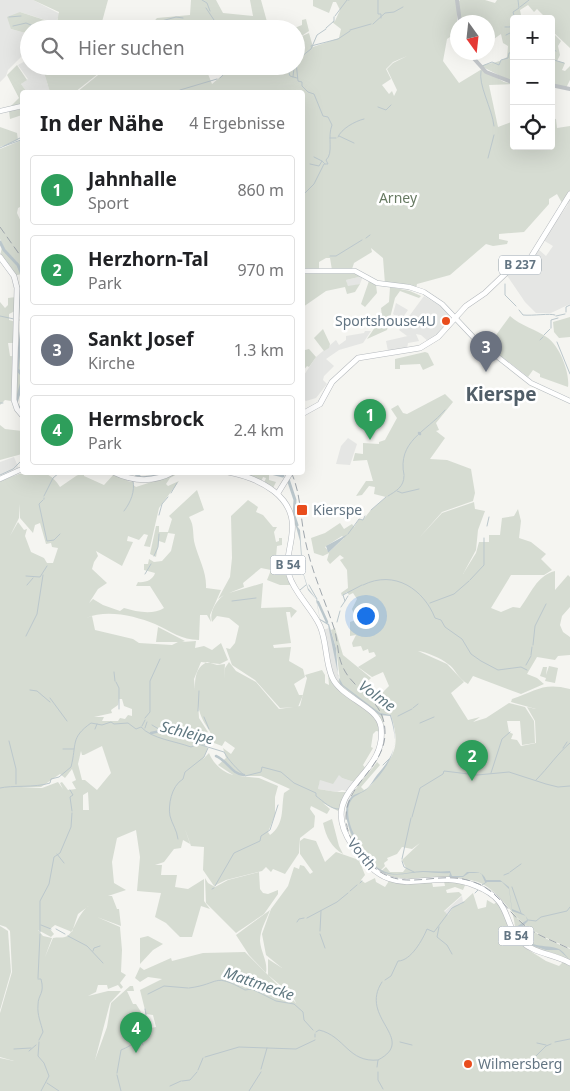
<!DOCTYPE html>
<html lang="de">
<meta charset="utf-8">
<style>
:root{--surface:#fff;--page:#f6f6f6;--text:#202124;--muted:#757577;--line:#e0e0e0;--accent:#0b8043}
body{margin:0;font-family:"Noto Sans",sans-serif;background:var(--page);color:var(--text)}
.controls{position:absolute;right:15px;top:15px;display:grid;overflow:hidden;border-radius:5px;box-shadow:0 5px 20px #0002}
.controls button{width:45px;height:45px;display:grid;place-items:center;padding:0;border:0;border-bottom:1px solid var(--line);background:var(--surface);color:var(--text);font:25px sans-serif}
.compass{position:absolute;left:450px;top:15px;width:45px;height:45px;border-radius:50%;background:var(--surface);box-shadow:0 5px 20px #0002;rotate:165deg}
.you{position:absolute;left:365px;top:615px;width:18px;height:18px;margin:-12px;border:4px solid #fff;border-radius:50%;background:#1a73e8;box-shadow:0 0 0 8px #1a73e833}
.badge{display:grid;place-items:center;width:32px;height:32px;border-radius:50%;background:var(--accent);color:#fff;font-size:16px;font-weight:700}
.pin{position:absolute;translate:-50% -41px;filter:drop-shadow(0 1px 2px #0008)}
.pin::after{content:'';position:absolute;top:26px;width:18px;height:15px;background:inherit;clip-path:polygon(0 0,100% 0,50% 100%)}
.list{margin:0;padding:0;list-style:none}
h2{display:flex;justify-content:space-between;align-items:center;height:65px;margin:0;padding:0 20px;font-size:21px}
h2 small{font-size:16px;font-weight:400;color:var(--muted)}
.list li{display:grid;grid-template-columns:32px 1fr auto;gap:15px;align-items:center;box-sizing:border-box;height:70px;margin:0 10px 10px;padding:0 10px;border:1px solid var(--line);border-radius:5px}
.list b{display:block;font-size:19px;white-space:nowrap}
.list p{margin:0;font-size:16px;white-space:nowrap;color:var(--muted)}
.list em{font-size:16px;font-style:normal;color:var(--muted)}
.icon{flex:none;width:28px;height:28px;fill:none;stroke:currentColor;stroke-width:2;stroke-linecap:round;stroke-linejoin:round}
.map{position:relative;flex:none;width:570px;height:1091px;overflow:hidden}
.search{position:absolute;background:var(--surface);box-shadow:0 5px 20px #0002;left:20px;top:20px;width:285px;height:55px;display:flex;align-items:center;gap:12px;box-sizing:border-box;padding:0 18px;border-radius:28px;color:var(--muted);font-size:19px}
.panel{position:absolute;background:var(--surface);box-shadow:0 5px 20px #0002;left:20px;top:90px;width:285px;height:385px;border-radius:5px}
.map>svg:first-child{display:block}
.built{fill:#e5e6e4}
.green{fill:#d6dcd2;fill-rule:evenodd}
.water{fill:#bbc7cc}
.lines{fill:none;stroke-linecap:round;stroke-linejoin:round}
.stream{stroke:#bbc7cc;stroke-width:1}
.canal{stroke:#bbc7cc;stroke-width:2.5}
.river{stroke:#bbc7cc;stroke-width:3}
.secondary-casing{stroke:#b4babe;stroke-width:5.5}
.primary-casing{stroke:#b5b9bd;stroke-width:6}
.tertiary{stroke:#c2c6c9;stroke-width:4}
.secondary{stroke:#fff;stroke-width:4.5}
.primary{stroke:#fff;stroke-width:5}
.rail{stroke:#a0a7ad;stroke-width:1;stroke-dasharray:8 4;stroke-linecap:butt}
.poi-dot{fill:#e94d1d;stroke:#fff;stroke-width:2}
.labels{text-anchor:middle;stroke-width:5;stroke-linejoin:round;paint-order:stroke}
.shield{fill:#fff;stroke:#929ea8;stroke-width:1}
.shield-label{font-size:12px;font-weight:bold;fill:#637583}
.park-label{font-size:14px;fill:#677a62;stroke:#fff}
.poi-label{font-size:14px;fill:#637583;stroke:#fff;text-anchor:start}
.street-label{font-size:14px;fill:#637583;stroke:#fff}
.water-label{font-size:15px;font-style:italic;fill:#5f7780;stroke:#fff}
.district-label{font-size:19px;font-weight:bold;fill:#515e68;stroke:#fff}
</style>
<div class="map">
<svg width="570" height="1091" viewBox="0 0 570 1091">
<rect width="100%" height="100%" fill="#f5f5f1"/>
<g class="built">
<path d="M0,0h33l27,14 -5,9 -35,-11 -9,17 18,5v15l-21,21 -2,6 -6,6z"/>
<path d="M29,59v7h13l8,26h-13l-2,-2 -8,2 -6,-8 7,-5 -10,-14z"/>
<path d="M570,197v107l-19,9h-15l-11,-11 -19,-28 32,-25 8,7 7,-10 -10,-6 24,-34z"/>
<path d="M363,276l-3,8 -12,3 -2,-7z"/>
<path d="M424,296l18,11 10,12 -8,10 -15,13 -8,-7 -5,-1 3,7 -11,2 -1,6 -19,2 -2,-10 26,-6 -5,1 -8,-6z"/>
<path d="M396,303l12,7 -7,10 -8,-6z"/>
<path d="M365,331h6l-8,12 -24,7 -13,9 8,7 -10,10 -1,4 4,4 -11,14 -10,3 -3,-2 -1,-21 14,-21 20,-17 3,5 7,-5v-4l18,-3z"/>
<path d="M348,438l9,6 -7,21 -14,-1 5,-18z"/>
<path d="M14,457l5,12 -19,10v-17z"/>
<path d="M329,628l5,21 5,32 -4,1 -3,-5 -9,-47z"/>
<path d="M339,774l3,4 15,5 -7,9 -8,-2 -5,2 -19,-3 2,-10 13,2z"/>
<path d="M462,896l1,6 -2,2 -4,1 -9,10 -4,-3z"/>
</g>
<g class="green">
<path d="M33,0h75l-8,29h-71v5l-18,-5 -4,-12 13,-5 34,11 3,-1 2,-10z"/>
<path d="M191,0h25l7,13 30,3 -3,-16h21h-10l8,29h-140l21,-3 7,-8 33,-3z"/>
<path d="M313,0h144v31h-4v4l-6,4 -4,22 16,22 23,-14 4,5 1,-2 17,10 10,2 -25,1 9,42 16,-6v25h37v-28l5,1 1,9 13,-2v66l-8,11 -5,-9 -8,5v5l-25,28 -25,2v5l9,2 -1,3 -14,2 -7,-2 -36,31 -33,9 -1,4 -31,-4 -2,-26 -12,-10 1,4 -18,11 -2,6 -20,1 -2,-12h-4l-7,4v8h-16l-1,-178h-225l26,-21v-5h102l-9,3 9,-2 2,5 6,-5 3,4 -8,3 4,10 21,-18h63v-37h-4l10,-4v-5l4,-1 3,12 -9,6 9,-4 4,14 26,-9 2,-9 -9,-7 3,-1 5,-11 -4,-8h-3l-4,11 -16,-7zM407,56l-14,7 -6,6 10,21 -3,6 -2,-5 -3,3 -7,-9 9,-6 -5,-10 7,-7z"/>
<path d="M460,0h25l10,3 2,-3h73v48l-19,-18v-11h-11l3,-4 -6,-6 -3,3 -6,-7 -8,5 -1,-5 2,10 6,4h-13v64l-33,-17c9,-4 17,-2 26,-9l1,-11 -5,-3 -2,-9 -13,9v-21h-28l-2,-20z"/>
<path d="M551,31l10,10 -3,5 2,9 -3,6 8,2 -3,7 3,1 5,-5v14l-4,8 -15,-4z"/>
<path d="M17,65l10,15 -6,4 6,8h-5v13l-22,4 11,-3 8,-8 -12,-23z"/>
<path d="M42,66h60l1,4 -28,22h-25z"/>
<path d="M22,109v6l-12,4 -1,-8z"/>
<path d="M0,127l17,6 1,7 -18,7z"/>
<path d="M22,140v66l-4,2 -1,5 5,11v50l-5,1 -1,3 -16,-22 2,-9 13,16 2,-1 -12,-12 -5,-11v-90z"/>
<path d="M351,271l12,5 -17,4 2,6 12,-2 -5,8 -8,2 -2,-7 -19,4 -23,16v-35z"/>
<path d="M369,281l7,4 1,8 -12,14 -4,-3z"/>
<path d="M390,287l20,4 11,5 -2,2 -19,-7 -5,7 -8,32 -20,9 15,-22 -1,-9 8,-6z"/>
<path d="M16,297l-1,14 -6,3v6l7,2 -1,21h-7l2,13 12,1v37l-11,7 -6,-1 -5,5v-103l5,6 3,-3v-7z"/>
<path d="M510,316c11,10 26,13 38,22 12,9 22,35 20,49l-28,-10v-3l-7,-4 -5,7 -40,-31z"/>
<path d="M570,317v20l-11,1 -5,-6 -1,-10z"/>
<path d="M323,329l7,15 -1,4 -5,3 -10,-13z"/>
<path d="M303,348l2,2 4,-1 7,8 -7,10 -2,-1 -4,5z"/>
<path d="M425,352l3,1 6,12 -11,5 -3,-6 -20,1v4h-5v-10z"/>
<path d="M445,394l8,8 -17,21 3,7 -3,1 9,7 -15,21 17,1 24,9 4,24 -2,8 -31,11 -23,26 23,-25 32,-11 1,7 10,2 -7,19 -2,20 -13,24 13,-21 3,-11h10v-7h11l2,-17 12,-2 4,-7 3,12 -2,17 12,4 15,12 -5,5 11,11 -8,5h-33l-20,33 10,4 12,-5 7,1c11,-14 16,-32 35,-37v19l13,-15 2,2v30l-8,9 -2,9 3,7 7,5v18l-12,1 -3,4 -18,-3 -10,17 10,4 7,6 -23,10 -48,-18 -5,8c-10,-5 -13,-16 -20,-20 -7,-6 -22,-12 -30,-13l29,13 17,18 -13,11 17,27 12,-3 -7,5 13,-4 23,-15 16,4 9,14 1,22 -13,2 -2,-24h-13l2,11 4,2 -2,5 6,1 4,6 15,-3 -1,-22 -8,-14 9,2 -25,-7 1,-3c24,-8 31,-17 58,-10v259c-17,-7 -33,-13 -47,-25 -16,-14 -25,-33 -45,-41 -33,-11 -67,5 -98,-10l6,-5 4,5h13l3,-4 -4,-8 18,-17 -8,6 -10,-2 -5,7 -10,4 1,2 -4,3 1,3 -6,6c-28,-22 -42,-55 -22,-85 6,-9 14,-16 20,-25l3,3 -19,22 3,3c6,-2 10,-9 14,-14 18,-23 22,-31 13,-61l-8,-1 1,21 -3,16 -2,-2 3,-17 -6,-1 -3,3 -2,13 2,1 -10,17 3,4 -9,14 -15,-5 -3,-3 -6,9 -13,-4 -2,9 19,3h13l-12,19 -15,-8 7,6 -3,5 -16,-8 -1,3 5,7 -1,11 -14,11 -1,15 -14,21 -12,-5 -2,3 -5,-5 -4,4 -36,9 -12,6 -11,-16 1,-23 -13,-1 -6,-17 5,15 -7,-4 -2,8 -7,1 -10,13 -9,3h7l-1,10h16l-2,12 13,2 16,-10v22l6,8 -9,-3 -9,31h-12l-14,-14 -11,-6 6,-24 -24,-2 3,-34 -4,-27 -19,8 -5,24 2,21 12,7 -18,6h4l5,13h2l2,17 -24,-9 23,10 2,23 -1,22 5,3 -6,8 3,4 -2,2 -3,-4 -10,4 -1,-4h-9l-2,7 -8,4 20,-5h13l-11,12 -15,57 12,-33 4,-24 19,-17h3l1,5h-7l6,13h3l15,24 5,-1 -3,-12 -7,-1 -6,-24 22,-11 -14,-2 -8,5 -5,-4 5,-11 4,3 27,-12 1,3 31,-8 42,-1 51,51 -5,-9 -23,-19v-16l14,9 -16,-13 -4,-21 9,-25 17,-23 6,-19 5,2 1,-4 4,1 6,8 3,-2 -13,-18v-13l4,-3 12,3 9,21 11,-10 23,8 6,15 -4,5 4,3 10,-5 1,4 9,5 4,-6 9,2 34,-1 1,5 12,-1 -1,-5 22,2 -3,7 -8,-3 -9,3 1,3 12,-1 3,3 -18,16 4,4 6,-9 7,-2 12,-11 5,16 8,-2 1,-7 7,4 4,-3 18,41 30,19 13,5 7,-7c-14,-10 -40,-7 -49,-26 -3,-6 -2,-13 -5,-20 17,18 35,27 58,36v142h-570v-33l14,3 -14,-4v-44l12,-41 -2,-41 -4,-4 -6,-2v-444c22,-8 45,-19 60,6l16,-11 8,-4v4l20,9 10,-11 14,5 -1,2 6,1v3l3,2 43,-14 -9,5 -4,6 2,2 11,-5 -20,27 -9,39 -6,-1 4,-11 -4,-1 -5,6 -11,-4 -1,5 6,1 -11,24 -26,-15 2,5 -4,6 -2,7 15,14 -9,6 -9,14 4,-4 10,6 17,6 4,-3c13,4 29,7 40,0l-14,-22h-14l2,-4c7,1 15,-2 17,-9l-11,-3v-6h4l1,-5 5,3 8,-1 9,-10 4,-17 -7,-1 -3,10 -6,-2 -3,16 -6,-3 6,-28h3v6h9l4,-13 -3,-3 28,-26 7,20 -15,7c6,9 3,18 6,28 4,14 12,28 11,43l15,2 -11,25 1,7 -4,-7h-7l-1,25c-18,0 -28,-9 -44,-16 -20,-8 -48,-15 -69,-6l6,-2 3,14 38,9 6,4 33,2 6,-3h-22l2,-15 27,14 -3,1 14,-1 -1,7 9,-2 8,4 9,-7 7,17 -8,4 -19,-2 -7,17 1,11c0,-11 0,-22 12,-28l10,3 8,-1 -1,15 1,-11 4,-6 7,9 20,11 23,27 21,-3 7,-28 -2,-3 17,-5 3,5v8l4,2 -2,-22 6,20 7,-3 -4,-32 -5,-18 4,-2 8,27 28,23 -8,8 16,10 10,-10 -6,-14 -11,5 -14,-10 18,-11 -2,-4 -5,1 -1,-4 -5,2 -2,-5 -8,1 -1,-4 4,-8 -6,1v-14l6,-2 -4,-11 5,-10 -4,-6 -4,2 -2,-3 -5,4 -1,-3 7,-5 -1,-18 -7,-10 4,-2 -4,-3 -10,9 -3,-4 2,-7 -6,3 -9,-3 -3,-15 14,-5 15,-10 4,6 8,-5 2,3 5,-8 4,1 7,-9 16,-14 -12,-3 1,-7 -6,-1 -7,9 -6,1 10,-15h7l-6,-21 -14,1 2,-8 8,1v-11l16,1v-2l6,-2 12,-22 -6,-9 7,-4 5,8 4,1zM20,504v14l13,15 2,-8 5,-2 6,21 5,-1 1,4 6,1 -5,15h-6l-3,-5 -13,-6 -6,-16 2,-7 -3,1 -6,-8 -8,14 9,-18zM342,536l2,2 -15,14 -4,-5zM119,699h3l2,7 8,3v7l-4,-1 -3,4 -5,-1 -2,3h-16l2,-4h-10l18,-4 -1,-3 7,-5zM198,703c2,21 14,25 16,40l8,3 3,-5 10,7 -4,6 -8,-6 3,10 -8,7 15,10c-11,-3 -20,-12 -24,-22l-6,6 5,-11 -3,-2 2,-4 -27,-9 33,5 -5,-3 -9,1 9,-4 -9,-14zM102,746l9,27 -14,17 -12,-10h-3l-4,-16 3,-13 1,4h2zM72,769l4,11 -4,2 4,7 -8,1 -6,-8 -2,1 3,6 -5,-7 -16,6h-21l20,-1 19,-13 5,4zM240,776h21l29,13 -6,4c-3,16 1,31 -14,42l-2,-3 7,-17v-18l3,-11 -19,-8zM88,792l1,18h-6v-15zM90,905c-14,9 -15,29 -25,32 -3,1 -8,0 -12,1l-8,19 7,-19 -9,-2 -5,-6 13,7 3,-3 -4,-5 5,-4 17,7 6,-18z"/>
<path d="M0,425l5,4 17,2v23l-22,6z"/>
<path d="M248,473h31l2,1 -12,1v5l7,2 -3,6 -9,-5 2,-5 -3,-1 -2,5 -14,-6z"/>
<path d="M248,500l10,7 -2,5 7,3 10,12h4l-3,5 2,10 3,-1v-3h3v7l-5,1 -1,11h11l-1,6h-9v10h10l5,12h-12l-13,-5 4,-10 -10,-2 -18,15 1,4 -15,6 34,-10 -2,25 30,-1 6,4 -6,7 -1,-6h-4l5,31 -18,2 1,3 17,-1 -2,14 14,8 2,8 -11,7 5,11h4l-5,12 -18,1 -25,-28 -23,-15 -6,-17 4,1 5,-6 4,-17 -10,-8 -12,-2 -5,6c-3,-10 4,-21 12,-27l-6,4 12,-22 2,-19 -1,-42z"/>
<path d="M549,666l9,2 -3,15 -10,-2 1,-3 -6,-2 3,-9h4l-1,8z"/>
<path d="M332,819l7,27 4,8c-11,-6 -17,-17 -20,-31z"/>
<path d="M259,872l1,17 3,4 5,1 10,-4v4l-14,20 -28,19 -30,-30 -1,-25 3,5 7,4 13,-7z"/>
<path d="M270,910c-4,11 -10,19 -10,31 1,12 8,20 6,32l-17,-18 -13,-20z"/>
<path d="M0,926l8,5 3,41 -11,38z"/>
<path d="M148,936l15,8 -10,6 -13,14v-26z"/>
</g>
<g class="water">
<path d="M295,523l5,7 3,42 5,16 12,16 -3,-1 3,16 9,5 7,24 2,28 5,9 37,28 11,2c10,33 -1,51 -24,74 -4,4 -12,6 -15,10 -7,10 -3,24 1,33 8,19 21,42 44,42 9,0 17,-3 26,-3 9,0 18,1 27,0l2,5h11l4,-4c9,0 16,-1 19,8h14l9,7 3,22c6,3 15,4 16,12l-8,8c7,22 24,14 39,20 4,2 8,8 11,11l-11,-10h-13l-15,-5 -14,-12 2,-5 -3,-1 11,-7 -1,-4 -14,-5 -3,-22 -7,-7h-17l-4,-9h-12l-6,4h-14l1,-4c-9,1 -18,-1 -27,-1 -12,0 -25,5 -38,1 -20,-6 -51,-57 -34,-76 3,-3 10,-4 14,-7 5,-3 8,-10 12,-15 18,-21 22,-31 13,-59l-10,-1 -40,-31 -12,-59 -8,-5 -4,-21 -8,-9 -6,-20 -2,-29z"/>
<path d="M348,534l-19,18h-1l-2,-6z"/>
</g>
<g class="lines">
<g class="stream">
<path d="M202,0l5,3 3,8"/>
<path d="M348,0h1"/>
<path d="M378,0v14h3v4"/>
<path d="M520,7l9,-7"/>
<path d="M206,8l14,21"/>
<path d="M335,16l12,-16"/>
<path d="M9,17l12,-1"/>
<path d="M515,19l-2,-7 6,-4 -1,-8"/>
<path d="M158,22l18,-5 7,1"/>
<path d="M373,24l12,-11 9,-1 9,-5"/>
<path d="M13,26l13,-3 15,6"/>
<path d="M505,27h5l4,-11"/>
<path d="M326,28l8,-7v-4"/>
<path d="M350,30l21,-6"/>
<path d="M506,35l8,-4"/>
<path d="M311,46l27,-7 12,-8"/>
<path d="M551,49l5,2"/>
<path d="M297,59l3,-6"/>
<path d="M297,60l14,-11 6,-14 9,-6"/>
<path d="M554,60l10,3"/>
<path d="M296,62l2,19 4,1v4l6,6 6,2 9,22 5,1 4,8c-5,12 2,28 -6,35l2,4h-4l-10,20 -12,12"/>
<path d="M283,66l4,1 3,9 7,2"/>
<path d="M482,66l10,-4 7,3 2,-5 7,-2 1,-5 5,-1"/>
<path d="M481,71c-3,14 11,37 13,55"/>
<path d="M293,77l1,-9"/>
<path d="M220,78l12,-12"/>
<path d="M180,90l37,-11"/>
<path d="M378,107l8,3 5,-5"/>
<path d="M339,136l15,7"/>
<path d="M338,137c3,-8 17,-16 26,-18"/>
<path d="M330,138h6"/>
<path d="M4,146l17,-6"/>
<path d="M0,148l22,-11"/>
<path d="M314,157l8,4"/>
<path d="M488,158l6,-23"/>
<path d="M310,164l9,2 3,-5 3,3"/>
<path d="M366,238l4,-3"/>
<path d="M330,256h6l26,-16"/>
<path d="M505,284v11l11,11"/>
<path d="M20,293l2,-3"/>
<path d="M519,310l4,5c10,1 27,-2 32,0"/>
<path d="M566,312v-5l4,-2"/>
<path d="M0,316l14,3"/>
<path d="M556,316l9,-2"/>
<path d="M20,320h1"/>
<path d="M551,328v-8l7,-2"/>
<path d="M544,335l6,-6"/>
<path d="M540,340l3,-3"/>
<path d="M557,342l13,32"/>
<path d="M21,357l1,7"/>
<path d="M20,372l2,-7"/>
<path d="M0,403h3"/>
<path d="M177,472v2"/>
<path d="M0,475l13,-6 9,-9"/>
<path d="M404,475c-7,-34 22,-43 41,-65"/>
<path d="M283,476v-4"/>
<path d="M397,491l5,2 17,-4"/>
<path d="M171,493l6,-10"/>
<path d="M44,496l9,-18 6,-5"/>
<path d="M388,496c8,-5 16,-9 16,-20"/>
<path d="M44,499v-1"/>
<path d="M43,500l-4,4 8,37 7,-1 6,-6"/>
<path d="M371,510l15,-13"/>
<path d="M124,511c7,-9 11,-20 9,-30l-5,-1"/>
<path d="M159,515l3,-11 6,-7"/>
<path d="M487,526l2,-9"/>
<path d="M348,534l11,-15 4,1 2,-4"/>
<path d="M154,556l4,-9 1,-13"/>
<path d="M145,574l6,-10"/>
<path d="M26,576l14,1 7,-11"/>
<path d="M470,580l14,-15v-27"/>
<path d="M27,585l6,-7"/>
<path d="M309,585l8,14"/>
<path d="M363,585c32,-16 61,5 72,33l6,2 4,7 17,12 9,15 10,7 17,9 23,-3 6,3"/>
<path d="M300,590l6,-5"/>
<path d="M232,601l24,-3"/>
<path d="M345,601l3,-5"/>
<path d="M430,603l24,-9 15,-13"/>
<path d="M341,607l4,-6 -2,-6 19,-10"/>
<path d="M337,622l3,-11"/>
<path d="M26,636l11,-22 6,-39"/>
<path d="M533,645l2,-19 11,-22"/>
<path d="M531,655l1,-8"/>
<path d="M526,665l5,-9"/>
<path d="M114,672l1,9"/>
<path d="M116,682l3,6v21"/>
<path d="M30,690l7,1 13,11"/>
<path d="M50,698l17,23"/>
<path d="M413,708l5,-4"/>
<path d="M198,711l1,-20"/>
<path d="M398,716l14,-7"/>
<path d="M204,717l5,12"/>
<path d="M145,718l5,-6v-31l10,-22"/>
<path d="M420,723l14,-6"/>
<path d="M152,725l10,6"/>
<path d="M142,726l3,-6"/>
<path d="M145,728l2,-6"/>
<path d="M95,729l2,-5"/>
<path d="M9,741l7,28v15"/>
<path d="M563,748l4,-6"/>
<path d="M63,749h11"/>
<path d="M383,765l6,-6"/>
<path d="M491,773l11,-34 8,-7"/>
<path d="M536,780c12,-12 22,-27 34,-37"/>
<path d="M0,788c12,-3 35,0 50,-5l1,-4 8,-2 12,-10c6,-23 -1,-29 20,-44l11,2 9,-3 3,2 14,-1 8,6 5,-2c11,12 34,14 50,20l7,-3 26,8c5,9 13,17 21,24l16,-4 1,-5 19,5 13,11 22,10v3c7,5 15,14 24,13"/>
<path d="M70,790l3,5 -3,2 2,14"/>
<path d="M412,817l8,-29 23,-14 1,-3 33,4 32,-3 37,12 12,3 12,-1"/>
<path d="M178,839c-1,-9 -6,-15 -8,-23 -2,-10 1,-30 13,-37l2,-7 19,-15 4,-9"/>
<path d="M57,854l7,9"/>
<path d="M402,859l9,-41"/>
<path d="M402,861l2,6 10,5"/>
<path d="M510,872l11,-8"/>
<path d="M504,875l5,-2"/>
<path d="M360,883l2,-2"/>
<path d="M482,885l6,-4"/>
<path d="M215,886l19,-33 26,-12 1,-5 9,-6 8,-25"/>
<path d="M512,887l9,26"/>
<path d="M212,889l2,-1"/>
<path d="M350,891l7,-6"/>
<path d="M475,893l3,-3"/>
<path d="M307,918l30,-16 11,-9"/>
<path d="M528,920l8,1 5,-4 26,-6 3,-4"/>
<path d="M297,922l2,-3 5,-1"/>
<path d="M41,925l10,4"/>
<path d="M439,927l-2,10 10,8 5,9"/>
<path d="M56,929l9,5"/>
<path d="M320,931l1,-20"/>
<path d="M40,932v-31l9,-17 5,-27 6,-4 11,-26 1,-14"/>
<path d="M320,934l5,14"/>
<path d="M68,936l19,10 16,17"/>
<path d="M93,951l1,-3 6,-2"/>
<path d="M38,978l2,-44"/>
<path d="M38,979h3c4,15 -3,15 -3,26 -1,10 3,18 5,27l-4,8"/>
<path d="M385,980l6,-4 7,-15c13,0 25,-22 29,-32l7,3 18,-24 12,-6"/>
<path d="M189,988c32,-4 23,-16 56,2l7,-1 24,12 18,3 9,8 1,8 9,10"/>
<path d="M148,994l16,-8 24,2"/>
<path d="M145,1009l1,6"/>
<path d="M316,1032l3,-2c26,6 29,33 59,30"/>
<path d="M315,1034v3"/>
<path d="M140,1037l3,8"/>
<path d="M39,1042l-1,14 6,7 5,13 -8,15"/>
<path d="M400,1042l12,3"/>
<path d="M555,1042l15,-3"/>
<path d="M537,1043l9,2"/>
<path d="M14,1049l17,-1"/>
<path d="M29,1051l7,-6"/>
<path d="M205,1057l34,-10 57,2 19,-9"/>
<path d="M529,1063l17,-17 5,-2"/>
<path d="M377,1067l1,-7c40,-21 -20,-42 4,-78"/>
<path d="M261,1069l6,-21"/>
<path d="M198,1070l5,-12"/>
<path d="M378,1072v8l5,9"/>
<path d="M117,1073l4,-23c12,-5 27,-14 24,-29"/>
<path d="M117,1075l4,16"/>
<path d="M182,1081l8,-1 7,-8"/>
<path d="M47,1083l12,8"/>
<path d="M170,1086l11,-5"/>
<path d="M249,1091l12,-19"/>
</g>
<g class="canal">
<path d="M419,433l1,1"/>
<path d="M318,602l9,20"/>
<path d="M151,733l14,-3 12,3"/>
<path d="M205,744l1,-3"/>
<path d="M216,756c12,5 15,18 28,19"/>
</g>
<g class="river">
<path d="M0,242l4,8 14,15 4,10"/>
<path d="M22,284l-2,7 2,36 -5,42 5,6"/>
<path d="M22,412l-6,-9 6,-21"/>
<path d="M126,472h3"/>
<path d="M133,472l8,6 17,-2"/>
<path d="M267,472l16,4"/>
<path d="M288,479l7,21 -1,16 3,9"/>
</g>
<g class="secondary-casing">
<g id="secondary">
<path d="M0,111l22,-5"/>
<path d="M302,271h53l22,12 32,4 15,5 18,12 33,35 56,44 39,18"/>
<path d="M0,479l22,-10"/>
</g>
</g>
<g class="primary-casing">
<g id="primary">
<path d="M0,257l14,19 3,12 -3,112 3,9 5,6"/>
<path d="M302,414l18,-10 12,-22 26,-24 62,-10 18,-11 28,-31 19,-13 21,-20 25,-16 39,-63"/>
<path d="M113,472c21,10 40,11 60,0"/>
<path d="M228,472c31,6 69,24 64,61 -1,14 -7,28 -3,42 5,18 23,33 31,51 7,16 5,35 12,51 9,21 46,29 49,50 7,52 -67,61 -29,118 44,65 72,19 124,41 38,15 25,37 46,56 13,12 33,12 48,21"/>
<path d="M278,493l13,-21"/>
</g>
</g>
<g class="tertiary">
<path d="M457,0l3,22"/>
<path d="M468,52l18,20 28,11"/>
<path d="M551,85l19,4"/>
</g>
<use href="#secondary" class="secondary"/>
<use href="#primary" class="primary"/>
<g class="rail">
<path d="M0,227l22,31"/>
<path d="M291,472c10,21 9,45 14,67 6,31 19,59 29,89 4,12 3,25 8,37 11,28 43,32 43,68 0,34 -38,50 -39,83 0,15 6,27 15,38 39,49 72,10 118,30 19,9 29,27 44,40 14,12 31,17 47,25"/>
</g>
</g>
<g class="poi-dot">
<circle cx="446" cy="321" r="5"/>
<rect x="296" y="504" width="12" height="12" rx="2.5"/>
<circle cx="468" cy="1064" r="5"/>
</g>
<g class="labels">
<g class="shield">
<rect x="499" y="255.5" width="42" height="19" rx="4"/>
<rect x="270.5" y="555.5" width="35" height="19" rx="4"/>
<rect x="498.5" y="926.5" width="35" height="19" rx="4"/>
</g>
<g class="shield-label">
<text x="520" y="269">B 237</text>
<text x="288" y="569">B 54</text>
<text x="516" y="940">B 54</text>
</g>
<g class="park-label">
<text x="398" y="203">Arney</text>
</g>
<g class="poi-label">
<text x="436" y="326" text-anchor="end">Sportshouse4U</text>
<text x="313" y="515">Kierspe</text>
<text x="478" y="1069">Wilmersberg</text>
</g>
<g class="street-label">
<text transform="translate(362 854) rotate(51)" y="5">Vorth</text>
</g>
<g class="water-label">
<text transform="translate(377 696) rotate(36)" y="5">Volme</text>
<text transform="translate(187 733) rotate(14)" y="5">Schleipe</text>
<text transform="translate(259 984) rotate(19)" y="5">Mattmecke</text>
</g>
<g class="district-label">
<text x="501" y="401">Kierspe</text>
</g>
</g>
</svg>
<div class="controls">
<button>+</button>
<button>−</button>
<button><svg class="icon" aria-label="locate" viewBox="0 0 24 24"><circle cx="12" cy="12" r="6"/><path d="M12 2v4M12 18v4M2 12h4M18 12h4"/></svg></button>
</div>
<svg class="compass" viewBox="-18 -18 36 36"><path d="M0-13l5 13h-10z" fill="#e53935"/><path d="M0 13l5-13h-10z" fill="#757577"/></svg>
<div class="you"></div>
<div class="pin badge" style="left:370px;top:440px;background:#2e9e5b">1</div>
<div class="pin badge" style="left:472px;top:781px;background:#2e9e5b">2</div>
<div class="pin badge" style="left:486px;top:372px;background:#6b7280">3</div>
<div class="pin badge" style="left:136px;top:1053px;background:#2e9e5b">4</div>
<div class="search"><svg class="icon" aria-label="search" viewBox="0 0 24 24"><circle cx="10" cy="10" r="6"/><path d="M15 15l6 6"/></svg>Hier suchen</div>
<section class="panel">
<h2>In der Nähe<small>4 Ergebnisse</small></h2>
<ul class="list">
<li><span class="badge" style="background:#2e9e5b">1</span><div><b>Jahnhalle</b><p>Sport</p></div><em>860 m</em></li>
<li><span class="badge" style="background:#2e9e5b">2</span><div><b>Herzhorn-Tal</b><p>Park</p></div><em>970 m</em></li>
<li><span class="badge" style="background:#6b7280">3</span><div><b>Sankt Josef</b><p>Kirche</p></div><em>1.3 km</em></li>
<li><span class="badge" style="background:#2e9e5b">4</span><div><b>Hermsbrock</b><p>Park</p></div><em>2.4 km</em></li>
</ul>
</section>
</div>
